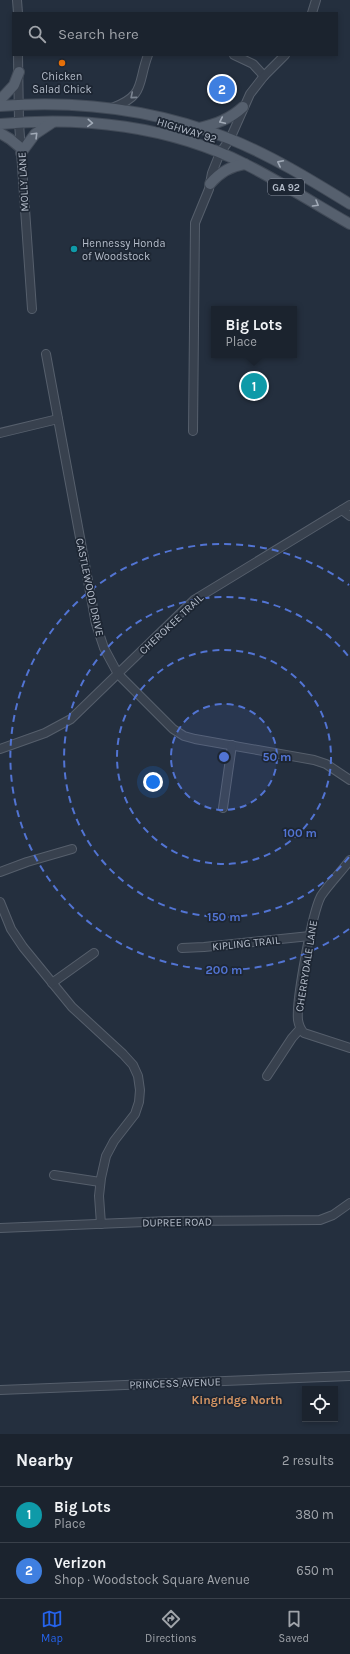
<!DOCTYPE html>
<meta charset="utf-8">
<style>
:root{--surface:#1b232e;--page:#242b36;--text:#f1f3f6;--muted:#a0a4aa;--line:#39404a;--accent:#2563eb}
body{margin:0;font-family:Karla,sans-serif;background:var(--page);color:var(--text)}
.controls{position:absolute;right:12px;bottom:12px;display:grid;overflow:hidden;border-radius:0px;box-shadow:0 2px 6px #0003}
.controls button{width:36px;height:36px;display:grid;place-items:center;padding:0;border:0;border-bottom:1px solid var(--line);background:var(--surface);color:var(--text);font:20px sans-serif}
.you{position:absolute;left:153px;top:782px;width:14px;height:14px;margin:-10px;border:3px solid #fff;border-radius:50%;background:#1a73e8;box-shadow:0 0 0 6px #1a73e833}
.badge{display:grid;place-items:center;width:26px;height:26px;border-radius:50%;background:var(--accent);color:#fff;font-size:13px;font-weight:700}
.pin{position:absolute;translate:-50% -50%;border:2px solid #fff;box-shadow:0 1px 4px #0006}
.popup{position:absolute;left:211px;top:306px;width:86px;height:52px;box-sizing:border-box;display:grid;place-content:center;border-radius:0px;background:var(--surface);filter:drop-shadow(0 1px 3px #0005);font-size:13px;white-space:nowrap;color:var(--muted)}
.popup b{font-size:15px;color:var(--text)}
.popup::after{content:'';position:absolute;left:50%;top:100%;margin-left:-8px;border:8px solid transparent;border-top-color:var(--surface)}
.list{margin:0;padding:0;list-style:none}
h2{display:flex;justify-content:space-between;align-items:center;height:52px;margin:0;padding:0 16px;font-size:17px}
h2 small{font-size:13px;font-weight:400;color:var(--muted)}
.list li{display:grid;grid-template-columns:26px 1fr auto;gap:12px;align-items:center;box-sizing:border-box;height:56px;padding:0 16px;border-top:1px solid var(--line)}
.list b{display:block;font-size:15px;white-space:nowrap}
.list p{margin:0;font-size:13px;white-space:nowrap;color:var(--muted)}
.list em{font-size:13px;font-style:normal;color:var(--muted)}
.icon{flex:none;width:22px;height:22px;fill:none;stroke:currentColor;stroke-width:2;stroke-linecap:round;stroke-linejoin:round}
.map{position:relative;flex:none;width:350px;height:1434px;overflow:hidden}
.search{position:absolute;background:var(--surface);box-shadow:0 2px 6px #0003;left:12px;right:12px;top:12px;height:44px;display:flex;align-items:center;gap:10px;box-sizing:border-box;padding:0 14px;border-radius:0px;color:var(--muted);font-size:15px}
.sheet{height:164px;background:var(--surface)}
nav{display:flex;justify-content:space-around;align-items:center;box-sizing:border-box;height:56px;border-top:1px solid var(--line);background:var(--surface);font-size:11px;color:var(--muted)}
nav a{display:grid;justify-items:center;gap:2px}
nav .on{color:var(--accent)}
.map>svg:first-child{display:block}
.lines{fill:none;stroke-linecap:round;stroke-linejoin:round}
.minor-casing{stroke:#565f6c;stroke-width:10}
.major-casing{stroke:#414a57;stroke-width:12}
.minor{stroke:#38414e;stroke-width:8}
.major{stroke:#56606e;stroke-width:10}
.oneway{stroke:#7c8592}
.oneway2{stroke:#a1aab7}
.ring{fill:none;stroke:#5274d3;stroke-width:2;stroke-dasharray:7 5}
.food-dot{fill:#e8710a;stroke:#1d2633;stroke-width:1.5}
.culture-dot{fill:#0f9aa8;stroke:#1d2633;stroke-width:1.5}
.labels{text-anchor:middle;stroke-width:3.5;stroke-linejoin:round;paint-order:stroke}
.shield{fill:#1d2633;stroke:#878f9c;stroke-width:1}
.shield-label{font-size:10px;font-weight:bold;fill:#b4bcc9}
.poi-label{font-size:11px;fill:#b4bcc9;stroke:#1d2633}
.street-label{font-size:11px;fill:#b4bcc9;stroke:#1d2633}
.neighbourhood-label{font-size:12px;font-weight:bold;fill:#d59563;stroke:#1d2633}
.centre{fill:#5274d3;stroke:#1d2633;stroke-width:2}
.ring-label{font-size:12px;text-anchor:middle;font-weight:bold;fill:#5274d3;stroke:#1d2633;stroke-width:3.5;stroke-linejoin:round;paint-order:stroke}
</style>
<div class="map">
<svg width="350" height="1434" viewBox="0 0 350 1434">
<rect width="100%" height="100%" fill="#242f3e"/>
<g class="lines">
<g class="minor-casing">
<g id="minor">
<path d="M17,0l1,13"/>
<path d="M312,13l4,-13"/>
<path d="M18,55l1,68 13,186"/>
<path d="M234,55l19,9 11,12"/>
<path d="M112,108c34,-13 25,-24 36,-53"/>
<path d="M46,354l50,270 8,24 14,26 55,55 11,7 11,3 119,21 12,4 24,16"/>
<path d="M193,431l2,-208 14,-34 3,-16 8,-20 10,-14 20,-45 14,-18 21,-21"/>
<path d="M0,433l58,-14"/>
<path d="M342,510l8,6"/>
<path d="M0,749l45,-16 26,-14 123,-119 156,-95"/>
<path d="M223,808l9,-63"/>
<path d="M350,860c-9,12 -21,24 -29,36 -9,17 -25,105 -23,124 1,6 2,9 6,13l46,15"/>
<path d="M0,872l27,-10 45,-13"/>
<path d="M0,902l11,27 12,18 49,60 51,47 10,11 5,11 2,14 -1,12 -4,12 -21,27 -8,15 -5,22 -2,18 2,28"/>
<path d="M182,948l22,-1 106,-11"/>
<path d="M52,983l42,-30"/>
<path d="M267,1076l25,-38 8,-9"/>
<path d="M54,1175l46,7"/>
<path d="M0,1228l169,-7 151,-1 13,-5 17,-12"/>
<path d="M0,1390l350,-14"/>
</g>
</g>
<g class="major-casing">
<g id="major">
<path d="M0,100l14,-15 5,-13"/>
<path d="M0,106c78,-6 157,4 230,33 42,17 81,41 120,65"/>
<path d="M0,124c82,-8 170,2 245,40 36,18 70,40 105,60"/>
<path d="M199,128c17,-4 31,-9 44,-21"/>
<path d="M0,133l10,6 11,9"/>
<path d="M21,153l14,-19 18,-12"/>
<path d="M210,184c9,-11 21,-18 35,-20"/>
</g>
</g>
<use href="#minor" class="minor"/>
<use href="#major" class="major"/>
</g>
<defs><path id="oneway-chevron" d="M-2-3.5L2.5 0L-2 3.5" fill="none" stroke-width="1.6" stroke-linecap="round" stroke-linejoin="round"/></defs>
<use class="oneway" href="#oneway-chevron" transform="translate(133 96) rotate(140)"/>
<g class="oneway2">
<use href="#oneway-chevron" transform="translate(222 121) rotate(155)"/>
<use href="#oneway-chevron" transform="translate(90 123) rotate(4)"/>
<use href="#oneway-chevron" transform="translate(35 135) rotate(-45)"/>
<use href="#oneway-chevron" transform="translate(280 163) rotate(-153)"/>
<use href="#oneway-chevron" transform="translate(316 204) rotate(30)"/>
</g>
<circle cx="224" cy="757" r="53" fill="#5274d3" fill-opacity=".12"/>
<g class="ring">
<circle cx="224" cy="757" r="53"/>
<circle cx="224" cy="757" r="107"/>
<path d="M349 857A160 160 0 1 1 349 657"/>
<path d="M349 929A213 213 0 1 1 349 585"/>
</g>
<circle class="food-dot" cx="62" cy="63" r="4"/>
<circle class="culture-dot" cx="74" cy="249" r="4"/>
<g class="labels">
<rect class="shield" x="268" y="179" width="36" height="16" rx="3"/>
<g class="shield-label">
<text x="286" y="191">GA 92</text>
</g>
<g class="poi-label">
<text x="62" y="80">Chicken<tspan x="62" dy="13">Salad Chick</tspan></text>
<text x="82" y="247" text-anchor="start">Hennessy Honda<tspan x="82" dy="13">of Woodstock</tspan></text>
</g>
<g class="street-label">
<text transform="translate(187 130) rotate(17)" y="4">HIGHWAY 92</text>
<text transform="translate(23 182) rotate(-93)" y="4">MOLLY LANE</text>
<text transform="translate(90 587) rotate(78)" y="4">CASTLEWOOD DRIVE</text>
<text transform="translate(171 624) rotate(-43)" y="4">CHEROKEE TRAIL</text>
<text transform="translate(246 943) rotate(-6)" y="4">KIPLING TRAIL</text>
<text transform="translate(306 966) rotate(-81)" y="4">CHERRYDALE LANE</text>
<text transform="translate(177 1222) rotate(-1)" y="4">DUPREE ROAD</text>
<text transform="translate(175 1383) rotate(-2)" y="4">PRINCESS AVENUE</text>
</g>
<g class="neighbourhood-label">
<text x="237" y="1404">Kingridge North</text>
</g>
</g>
<circle cx="224" cy="757" r="6" class="centre"/>
<g class="ring-label">
<text x="277" y="761">50 m</text>
<text x="300" y="837">100 m</text>
<text x="224" y="921">150 m</text>
<text x="224" y="974">200 m</text>
</g>
</svg>
<div class="controls">
<button><svg class="icon" aria-label="locate" viewBox="0 0 24 24"><circle cx="12" cy="12" r="6"/><path d="M12 2v4M12 18v4M2 12h4M18 12h4"/></svg></button>
</div>
<div class="you"></div>
<div class="pin badge" style="left:254px;top:386px;background:#0f9aa8">1</div>
<div class="popup"><b>Big Lots</b>Place</div>
<div class="pin badge" style="left:222px;top:89px;background:#3f7fe0">2</div>
<div class="search"><svg class="icon" aria-label="search" viewBox="0 0 24 24"><circle cx="10" cy="10" r="6"/><path d="M15 15l6 6"/></svg>Search here</div>
</div>
<section class="sheet">
<h2>Nearby<small>2 results</small></h2>
<ul class="list">
<li><span class="badge" style="background:#0f9aa8">1</span><div><b>Big Lots</b><p>Place</p></div><em>380 m</em></li>
<li><span class="badge" style="background:#3f7fe0">2</span><div><b>Verizon</b><p>Shop · Woodstock Square Avenue</p></div><em>650 m</em></li>
</ul>
</section>
<nav>
<a class="on"><svg class="icon" aria-label="map" viewBox="0 0 24 24"><path d="M3 6l6-2 6 2 6-2v14l-6 2-6-2-6 2zM9 4v14M15 6v14"/></svg>Map</a>
<a><svg class="icon" aria-label="directions" viewBox="0 0 24 24"><path d="M12 3l9 9-9 9-9-9zM9 14v-3h6M13 9l2 2-2 2"/></svg>Directions</a>
<a><svg class="icon" aria-label="saved" viewBox="0 0 24 24"><path d="M7 4h10v16l-5-4-5 4z"/></svg>Saved</a>
</nav>
